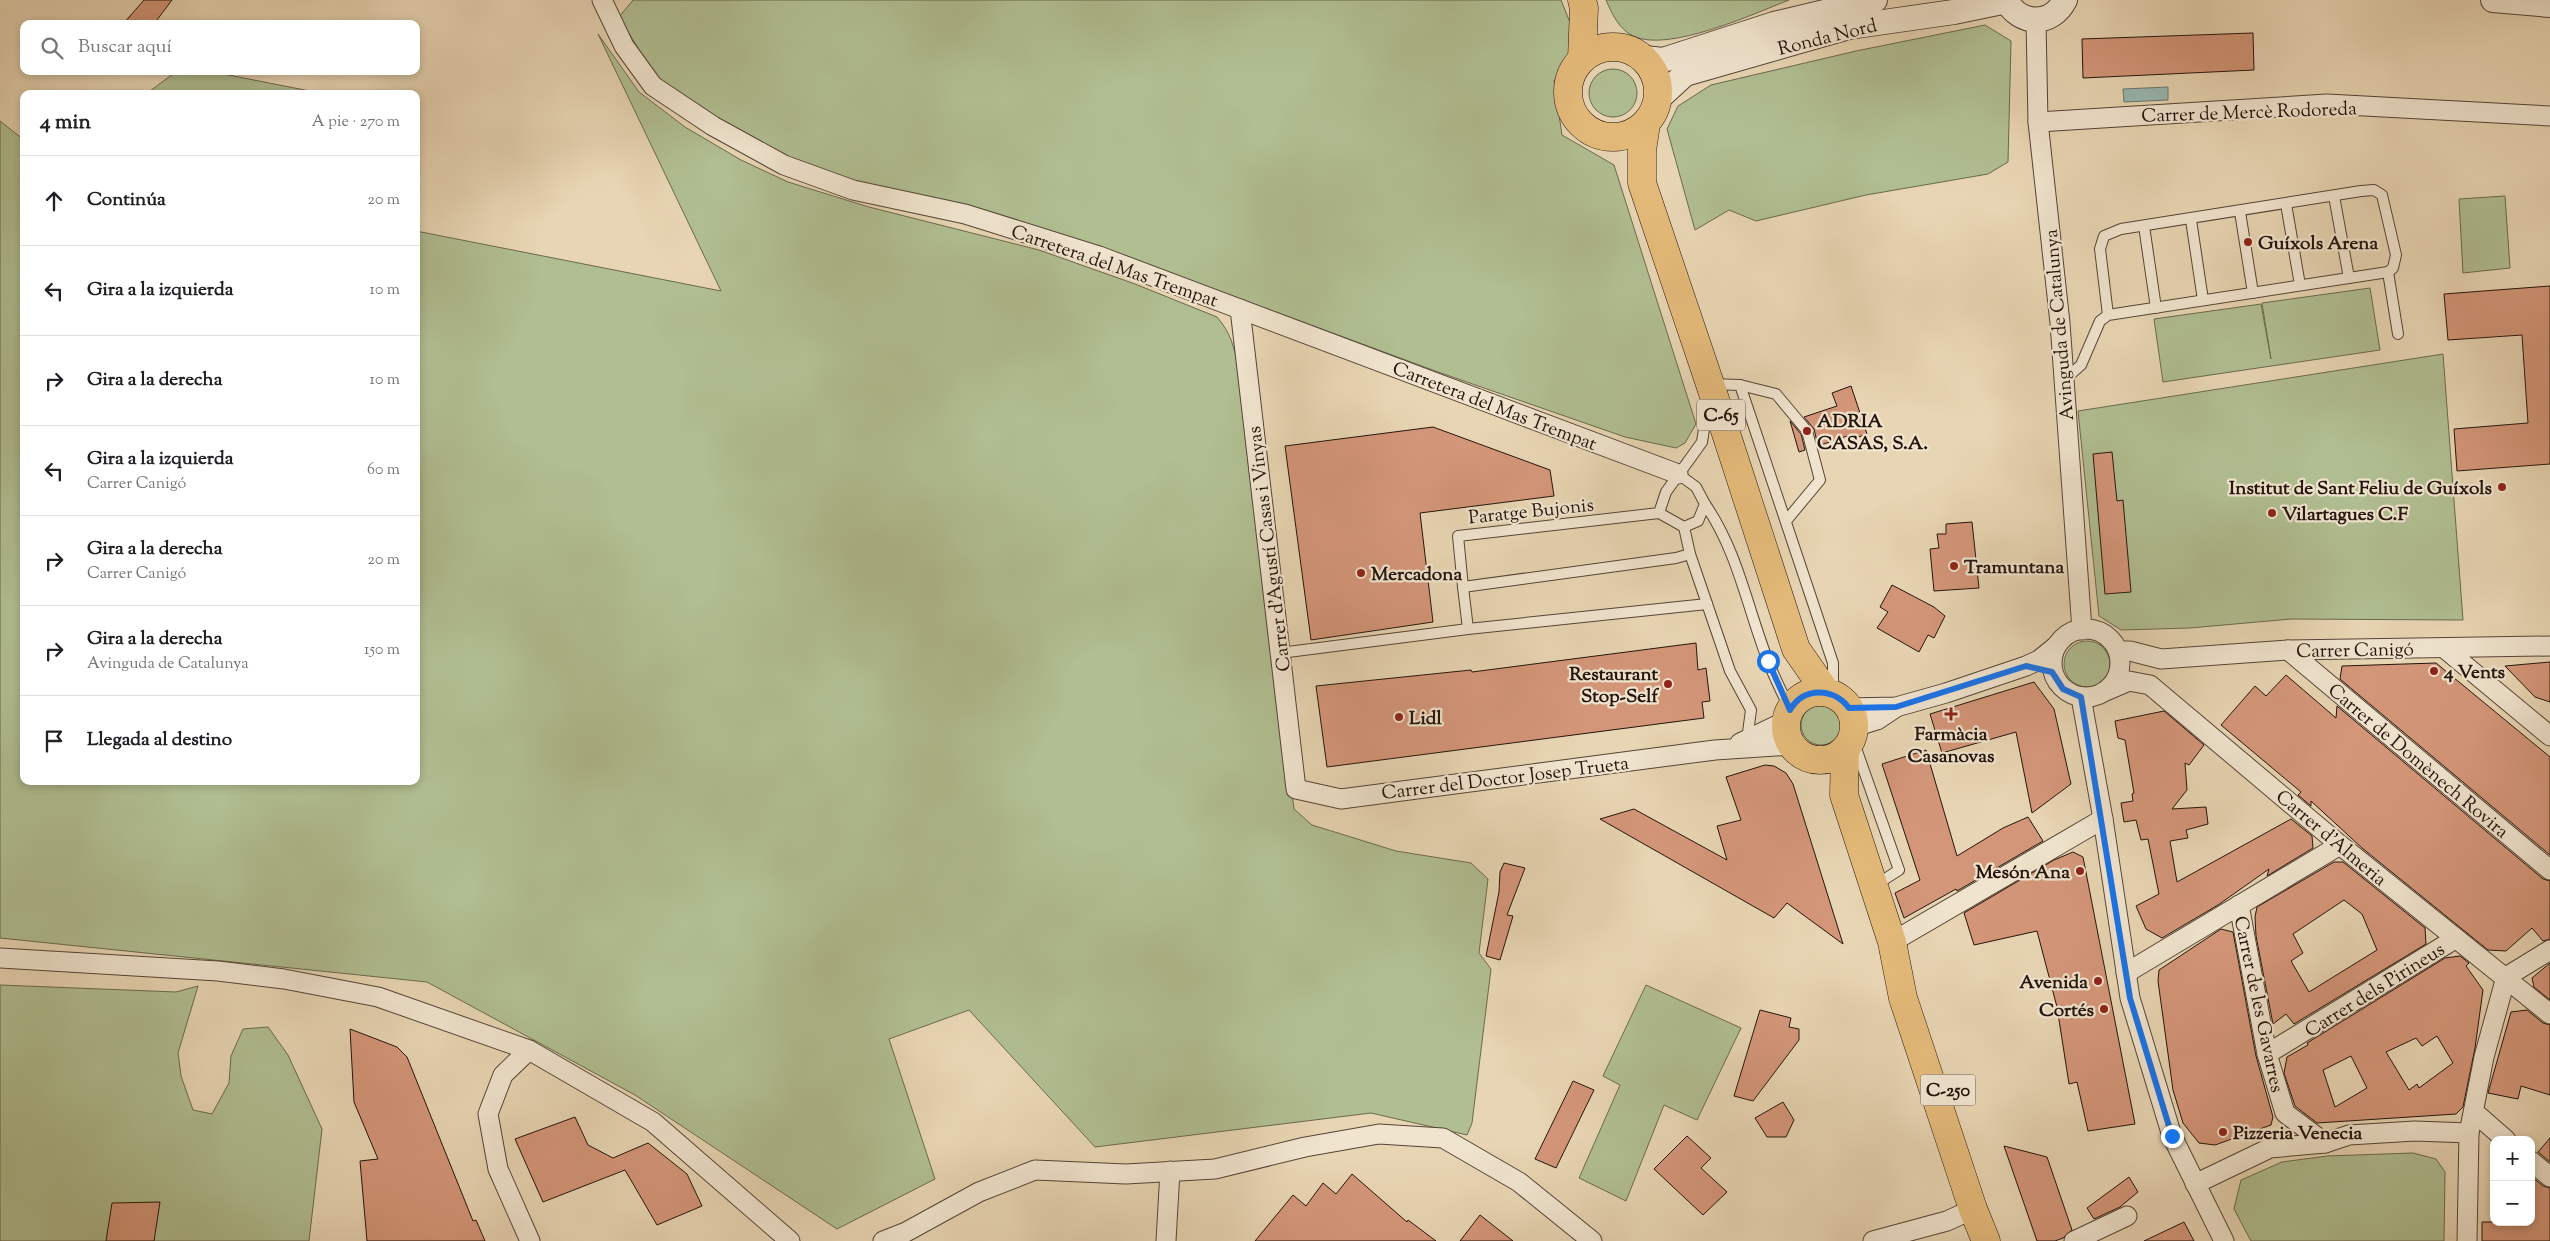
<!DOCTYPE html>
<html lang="es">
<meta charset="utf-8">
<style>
:root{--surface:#fff;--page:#f6f6f6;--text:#202124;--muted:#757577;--line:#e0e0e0}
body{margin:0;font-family:"Sorts Mill Goudy",serif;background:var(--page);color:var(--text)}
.controls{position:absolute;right:15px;bottom:15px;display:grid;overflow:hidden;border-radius:10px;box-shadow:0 2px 8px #0003}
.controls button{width:45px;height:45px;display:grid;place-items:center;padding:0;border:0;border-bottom:1px solid var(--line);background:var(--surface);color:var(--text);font:25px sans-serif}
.stop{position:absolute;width:15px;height:15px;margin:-11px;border:4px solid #1a73e8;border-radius:50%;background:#fff}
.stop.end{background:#1a73e8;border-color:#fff;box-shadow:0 1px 5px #0008}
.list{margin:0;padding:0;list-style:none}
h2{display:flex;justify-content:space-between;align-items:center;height:65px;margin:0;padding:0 20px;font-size:21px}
h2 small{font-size:16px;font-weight:400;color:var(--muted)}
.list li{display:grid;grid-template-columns:32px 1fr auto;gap:15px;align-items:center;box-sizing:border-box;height:90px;padding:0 20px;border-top:1px solid var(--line)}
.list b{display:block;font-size:19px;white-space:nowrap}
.list p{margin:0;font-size:16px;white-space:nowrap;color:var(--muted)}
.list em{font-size:16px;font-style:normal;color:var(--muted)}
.icon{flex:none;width:28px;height:28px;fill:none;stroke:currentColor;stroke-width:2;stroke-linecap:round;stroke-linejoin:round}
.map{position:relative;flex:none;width:2550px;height:1241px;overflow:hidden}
.search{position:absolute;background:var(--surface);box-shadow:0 2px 8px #0003;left:20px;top:20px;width:400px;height:55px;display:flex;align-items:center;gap:12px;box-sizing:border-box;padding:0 18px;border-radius:10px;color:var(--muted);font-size:19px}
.panel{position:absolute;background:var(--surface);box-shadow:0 2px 8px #0003;left:20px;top:90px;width:400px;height:695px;border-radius:10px}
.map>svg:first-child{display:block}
.green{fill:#b0be91;stroke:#6a694f}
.water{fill:#98b8b2;stroke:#6a7670}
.building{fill:#d49679;stroke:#24140d;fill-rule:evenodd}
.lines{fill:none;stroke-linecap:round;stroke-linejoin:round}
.service-casing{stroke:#554436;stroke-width:12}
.minor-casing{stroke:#554436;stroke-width:21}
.tertiary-casing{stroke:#554436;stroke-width:26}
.primary-casing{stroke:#24140d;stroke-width:29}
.service{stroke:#f0e4ce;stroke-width:10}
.minor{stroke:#f0e4ce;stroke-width:19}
.tertiary{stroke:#f0e4ce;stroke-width:24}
.primary{stroke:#e4ba7a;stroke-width:28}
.route{stroke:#1a73e8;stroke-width:6}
.poi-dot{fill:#8f2418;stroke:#f0e4ce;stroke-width:2}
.labels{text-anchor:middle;stroke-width:4.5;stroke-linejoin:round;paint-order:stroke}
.shield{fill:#f0e4ce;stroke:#615247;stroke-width:1}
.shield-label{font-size:18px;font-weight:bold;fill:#24140d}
.street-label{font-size:19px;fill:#24140d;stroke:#f0e4ce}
.poi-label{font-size:19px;font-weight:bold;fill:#24140d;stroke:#f0e4ce;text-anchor:start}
</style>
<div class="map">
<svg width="2550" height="1241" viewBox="0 0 2550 1241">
<rect width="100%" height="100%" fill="#e8d5b3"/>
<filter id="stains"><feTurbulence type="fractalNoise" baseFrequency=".004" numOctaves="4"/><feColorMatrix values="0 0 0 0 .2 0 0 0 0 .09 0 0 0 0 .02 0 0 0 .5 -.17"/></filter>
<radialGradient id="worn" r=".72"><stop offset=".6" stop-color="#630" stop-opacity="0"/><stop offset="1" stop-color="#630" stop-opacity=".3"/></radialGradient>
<g class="green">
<path d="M633,0h928l16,40 -23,41 8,54 52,30 82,259 -11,19 -9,5 -51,-11 -187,-65 -311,-115 -353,-99 -111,-69 -44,-72z"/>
<path d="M1606,0h183c-36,14 -121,53 -156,36 -14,-7 -21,-22 -27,-36z"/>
<path d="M1985,25l26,16 -3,121 -20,12 -122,21 -110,26 -27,-11 -34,20 -28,-101 11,-23 33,-21 145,-34z"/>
<path d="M598,34l41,58 46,35 56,33 47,22 81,25 170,43 96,34 82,33c14,16 17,30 21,50l56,442 18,16 84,26 75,12 17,16 -9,74 12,16 -19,154 -5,12 -96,-22 -276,34 -126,-137 -80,29 46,140 -98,50 -202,-134 -208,-113 -427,-44v-817l24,19v641h392v-550l305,60z"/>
<circle cx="1613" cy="93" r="24"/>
<path d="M177,71h31l117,23h-179z"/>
<path d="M2505,196l5,72 -47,5 -4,-74z"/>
<path d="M2370,288l10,62 -217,32 -9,-63 107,-15 10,55 -9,-56z"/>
<path d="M2443,354l20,266 -172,-1 -101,9 -69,2 -22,-14 -21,-205z"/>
<circle cx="2087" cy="664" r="23"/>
<circle cx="1821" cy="725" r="20"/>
<path d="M0,985l176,7 22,-6 -20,67 3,23 12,34 19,4 17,-31 2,-27 12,-27 25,-2 20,28 34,74 -13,112h-309z"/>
<path d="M1646,985l95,43 -44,92 -33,-15 -38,96 -47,-23 41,-93 -17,-9z"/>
<path d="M2413,1153l23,6 9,13 -1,69h-193l-17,-32 7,-29 41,-18 45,-6z"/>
</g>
<path class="water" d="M2168,87v13l-44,2 -1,-13z"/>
<g class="building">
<path d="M144,0h28l-18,24h-31z"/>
<path d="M2253,33l1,37 -171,8 -1,-39z"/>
<path d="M2550,286v178l-93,7 -3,-42 74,-6 -6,-88 -74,5 -4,-46z"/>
<path d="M1851,386l16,48 -20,7v-5l-29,10 -4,-17 -10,-12 33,-11 -5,-13z"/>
<path d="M1790,421l11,13 4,16 -6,2z"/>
<path d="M1433,427l117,43 4,26 -134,17 13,109 -122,18 -26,-194z"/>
<path d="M2112,452l5,49 6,-1 8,92 -26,2 -12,-140z"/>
<path d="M1972,522l7,66 -45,3 -4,-42 9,-1 -2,-14h9v-10z"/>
<path d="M1892,585l42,22 11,9 -11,22 -6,-3 -9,17 -42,-24 11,-16 -8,-5z"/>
<path d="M1696,643l2,27 8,-2 4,33 -8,1 2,16 -377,49 -11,-81 155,-16 1,2z"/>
<path d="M2550,662v40l-15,-5 -30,-31z"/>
<path d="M2436,663l114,94v98l-210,-176 2,-13z"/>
<path d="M2286,675l50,43 1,-12 206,173 7,2v58l-7,2 -11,-13 -26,23 -18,-1 -126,-102 -51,-47v5l-13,-11 3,-3 -80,-67 34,-39 11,10z"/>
<path d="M2034,682l20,27 17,75 -39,29 -16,-81 -74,21 -12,-39z"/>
<path d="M2164,711l40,34 -15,20 -4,-2 2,27 -15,19 34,-2 2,17 -22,6 2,8 -18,3 7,41 114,-63 21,17 1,12 -46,28 2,-7 -51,36 -56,33 -16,-9 -10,-23 23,-12 -11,-55 -7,1 -5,-20 -12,2 -3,-19 12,-2 -1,-7 2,-1 -9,-53 -7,-2 -3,-17z"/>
<path d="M1926,750l31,106 46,-28 25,-11 15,24 -86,50 -1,-2 -52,29 -9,-25 25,-13 -38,-116z"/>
<path d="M1765,765l9,1 12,7 7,11 50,160 -56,-41 -13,15 -174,-99 34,-10 93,51 -10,-34 24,-6 -15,-43z"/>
<path d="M2073,852l10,5 52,267 -47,7 -11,-49 -8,2 -12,-77 -20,-76 -63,14 -10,-32 90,-53z"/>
<path d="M2334,862h9l82,66 1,16 -132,80 -8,-10 -13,10 -17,-88 -1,-19 2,-10zM2344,900l18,14 15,36 -68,42 -18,-31 12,-8 -10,-19z"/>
<path d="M1504,863l21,5 -18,47 6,1 -13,44 -14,-4 13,-64 1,-20z"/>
<path d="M2221,929l12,3 23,124 17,61 -2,8 -56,20 -16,-2 -16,-20 -10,-33 -15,-109 1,-11z"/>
<path d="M2460,956l9,7 -3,3 17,24 -8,58 -12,59 -7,7 -139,9 -22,-17 -11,-33 3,-16 21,-12 -1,-2 138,-85zM2437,1036l16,27 -34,25 -2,-4 -8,6 -23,-38 30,-14 6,8zM2351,1056l16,32 -32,19 -12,-37z"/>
<path d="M2550,963v37l-16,-13 -2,-9z"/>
<path d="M1760,1010l31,8 -2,9 10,2v11l-46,61 -19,-5z"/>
<path d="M2527,1010l16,13 7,2v70l-29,-9 -3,13 -30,-6 23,-81z"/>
<path d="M350,1029l47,18 10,10 66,164 3,-1 9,21h-118l-7,-80 18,-2 -24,-57z"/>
<path d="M1573,1081l21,9 -38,78 -21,-9z"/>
<path d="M1783,1102l11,18 -8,17h-19l-12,-19z"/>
<path d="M575,1117l13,28 25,13 35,-15 39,31 15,32 -45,19 -32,-55 -82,32 -28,-63z"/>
<path d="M1687,1136l24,22 -10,10 26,24 -24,23 -49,-46z"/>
<path d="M2550,1138v24l-12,-10z"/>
<path d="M2004,1146l43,11 25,73 -9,8 -8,3h-18z"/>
<path d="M1352,1174l55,48 1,-2 28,21h-181l38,-46 13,11 17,-23 13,11z"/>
<path d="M2531,1176l12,10 7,2v53h-68v-19h49z"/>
<path d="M2129,1177l9,15 -18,15 -26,12 -7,-11z"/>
<path d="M160,1202l-6,39h-48l6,-38z"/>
<path d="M1480,1215l33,26h-53z"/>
<path d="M2184,1222l10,19h-50z"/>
</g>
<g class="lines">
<g class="service-casing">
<g id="service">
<path d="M2334,196l15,82"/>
<path d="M2286,204l14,81"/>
<path d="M2240,212l13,81"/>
<path d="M2191,220l12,80"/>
<path d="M2144,226l12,82"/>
<path d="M2388,272l10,62"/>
<path d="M2064,380l17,-15 19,-44 8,-6 280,-43 5,-4 3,-13 -14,-60 -8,-5 -13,1 -240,38 -17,7 -4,13 8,66"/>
<path d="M1711,384l29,1 93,278v28"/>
<path d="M1740,385l36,9 31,37 13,49 -34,41"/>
<path d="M1678,474l18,13 9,17 -7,17 -14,6 6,27 40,117 21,39 -4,30"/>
<path d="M1705,504c33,48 42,103 63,157 6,16 15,33 22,49"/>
<path d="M1659,513l25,14"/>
<path d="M1690,554l-14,4 -213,29 -5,-51 201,-23 7,-21 36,-50 6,-39"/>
<path d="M1463,587l5,42"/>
<path d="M1280,653l188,-24 239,-25"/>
<path d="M1852,737l47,133 -25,16"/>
</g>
</g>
<g class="minor-casing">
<g id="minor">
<path d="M602,0l22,46 29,40 60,40 71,39 69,25 112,24 134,42 579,218"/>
<path d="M2036,21l2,101 22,201 22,307"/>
<path d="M2038,122l289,-18 223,12"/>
<path d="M1240,309l56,480 45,10 374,-49 77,-5"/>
<circle cx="2086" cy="663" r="34"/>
<path d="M2444,648l106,88"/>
<path d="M2288,650l262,220"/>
<path d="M2118,651h12l31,8 127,-9 262,-4"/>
<path d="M2108,690l21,-9 21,4 190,160 210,169"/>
<path d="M2081,697l22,122 27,179 42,138 52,105"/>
<path d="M1849,708l47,-1 50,-14 80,-27 13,-6 16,-13"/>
<path d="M1854,727l23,-7 18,-12"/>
<path d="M1740,743l46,-22"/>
<path d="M2239,905l28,149 18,59 40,30"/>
<path d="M1892,942l211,-123"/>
<path d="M0,958l218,13 66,8 94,18 151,53 124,72 137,119"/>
<path d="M2126,973l214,-128"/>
<path d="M529,1050l-26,25 -15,39 10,55 32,72"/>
<path d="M2267,1054l188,-115"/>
<path d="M2474,1112l32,28"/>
<path d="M2531,1161l19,16"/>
<path d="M2195,1184l75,-36 55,-5 24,-8 66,-4 54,2"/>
<path d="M883,1241l23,-9 73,-40 56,-22 91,4 89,-5 90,-22 74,-13 64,4 76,44 73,59"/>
<path d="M1166,1241l4,-70"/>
<path d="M1873,1241l74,-20 26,-12"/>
<path d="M2074,1241l53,-25"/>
<path d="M2467,1241l2,-108 15,-76 22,-80 44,-27"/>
</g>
</g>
<g class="tertiary-casing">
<g id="tertiary">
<path d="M2006,0c14,26 46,26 59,0"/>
<path d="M2493,0l57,5"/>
<path d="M1644,58l19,2 111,-36 101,-24"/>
<path d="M1659,98l26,-24 164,-47 105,-15 53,-11"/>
</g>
</g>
<g class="primary-casing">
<g id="primary">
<circle cx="1613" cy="92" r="45"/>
<path d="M1582,59l2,-51 -2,-8"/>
<path d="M1646,124l-4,26v33l68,201 86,265 30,43"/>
<circle cx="1820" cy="726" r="34"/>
<path d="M1845,749l-1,46 48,147 11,56 70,211 13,32"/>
</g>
</g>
<use href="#service" class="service"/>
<use href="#minor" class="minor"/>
<use href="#tertiary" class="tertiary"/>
<use href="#primary" class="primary"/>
</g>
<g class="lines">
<path class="route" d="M1768,661l22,49c14,-24 44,-22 59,-2l47,-1 130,-41 26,6 11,17 18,8 49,301 42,138"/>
</g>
<g class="poi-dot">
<circle cx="2248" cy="242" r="5"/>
<circle cx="1807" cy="431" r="5"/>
<circle cx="2502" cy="487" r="5"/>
<circle cx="2272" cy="513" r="5"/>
<circle cx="1954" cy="566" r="5"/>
<circle cx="1361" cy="573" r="5"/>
<circle cx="2434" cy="671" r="5"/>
<circle cx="1668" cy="684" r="5"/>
<path d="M1948.5 706.5h5v5h5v5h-5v5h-5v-5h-5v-5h5z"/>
<circle cx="1399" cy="717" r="5"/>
<circle cx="2080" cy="871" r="5"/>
<circle cx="2098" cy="981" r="5"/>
<circle cx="2104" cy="1009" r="5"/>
<circle cx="2223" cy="1132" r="5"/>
</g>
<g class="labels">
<g class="shield">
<rect x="1697" y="399.5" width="48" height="31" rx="4"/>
<rect x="1920.5" y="1074.5" width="55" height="31" rx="4"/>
</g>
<g class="shield-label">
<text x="1721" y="421">C-65</text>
<text x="1948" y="1096">C-250</text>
</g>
<g class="street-label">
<text transform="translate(1827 36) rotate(-14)" y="7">Ronda Nord</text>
<text transform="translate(2249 111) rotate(-2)" y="7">Carrer de Mercè Rodoreda</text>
<text transform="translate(1115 265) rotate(19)" y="7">Carretera del Mas Trempat</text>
<text transform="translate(2058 325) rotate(-95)" y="7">Avinguda de Catalunya</text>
<text transform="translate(1495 405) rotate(21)" y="7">Carretera del Mas Trempat</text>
<text transform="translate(1531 510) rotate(-6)" y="7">Paratge Bujonis</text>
<text transform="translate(1268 549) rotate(-97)" y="7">Carrer d'Agustí Casas i Vinyas</text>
<text transform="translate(2355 649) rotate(-1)" y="7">Carrer Canigó</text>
<text transform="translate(2419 760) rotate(40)" y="7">Carrer de Domènech Rovira</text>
<text transform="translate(1505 777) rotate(-7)" y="7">Carrer del Doctor Josep Trueta</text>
<text transform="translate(2332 837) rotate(40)" y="7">Carrer d'Almeria</text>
<text transform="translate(2374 989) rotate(-32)" y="7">Carrer dels Pirineus</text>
<text transform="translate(2260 1004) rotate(78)" y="7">Carrer de les Gavarres</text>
</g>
<g class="poi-label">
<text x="2258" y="249">Guíxols Arena</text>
<text x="1817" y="427">ADRIA<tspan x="1817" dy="22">CASAS, S.A.</tspan></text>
<text x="2492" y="494" text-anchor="end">Institut de Sant Feliu de Guíxols</text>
<text x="2282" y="520">Vilartagues C.F</text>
<text x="1964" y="573">Tramuntana</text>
<text x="1371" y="580">Mercadona</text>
<text x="2444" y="678">4 Vents</text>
<text x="1658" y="680" text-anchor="end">Restaurant<tspan x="1658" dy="22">Stop-Self</tspan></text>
<text x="1409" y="724">Lidl</text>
<text x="1951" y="740" text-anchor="middle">Farmàcia<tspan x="1951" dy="22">Casanovas</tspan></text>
<text x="2070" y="878" text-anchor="end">Mesón Ana</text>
<text x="2088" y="988" text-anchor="end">Avenida</text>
<text x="2094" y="1016" text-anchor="end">Cortés</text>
<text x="2233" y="1139">Pizzeria Venecia</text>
</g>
</g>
<rect width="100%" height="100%" filter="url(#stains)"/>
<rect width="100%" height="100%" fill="url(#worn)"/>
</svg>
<div class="controls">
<button>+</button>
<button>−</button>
</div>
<div class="stop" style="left:1768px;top:661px"></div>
<div class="stop end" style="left:2172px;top:1136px"></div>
<div class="search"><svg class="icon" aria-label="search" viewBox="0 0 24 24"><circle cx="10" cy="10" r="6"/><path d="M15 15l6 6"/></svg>Buscar aquí</div>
<section class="panel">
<h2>4 min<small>A pie · 270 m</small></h2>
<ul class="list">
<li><svg class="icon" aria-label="ahead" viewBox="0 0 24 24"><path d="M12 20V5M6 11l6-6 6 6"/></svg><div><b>Continúa</b></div><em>20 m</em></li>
<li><svg class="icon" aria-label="left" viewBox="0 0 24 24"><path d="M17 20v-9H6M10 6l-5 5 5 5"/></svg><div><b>Gira a la izquierda</b></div><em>10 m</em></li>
<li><svg class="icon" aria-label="right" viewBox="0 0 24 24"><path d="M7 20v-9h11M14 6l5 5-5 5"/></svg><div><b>Gira a la derecha</b></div><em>10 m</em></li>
<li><svg class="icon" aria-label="left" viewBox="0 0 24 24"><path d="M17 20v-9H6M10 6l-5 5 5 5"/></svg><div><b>Gira a la izquierda</b><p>Carrer Canigó</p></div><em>60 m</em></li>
<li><svg class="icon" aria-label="right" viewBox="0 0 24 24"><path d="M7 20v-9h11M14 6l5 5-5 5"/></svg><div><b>Gira a la derecha</b><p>Carrer Canigó</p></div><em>20 m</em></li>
<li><svg class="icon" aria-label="right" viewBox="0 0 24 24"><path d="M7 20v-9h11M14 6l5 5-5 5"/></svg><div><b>Gira a la derecha</b><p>Avinguda de Catalunya</p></div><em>150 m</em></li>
<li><svg class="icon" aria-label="arrive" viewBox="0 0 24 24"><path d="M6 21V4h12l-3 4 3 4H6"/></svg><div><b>Llegada al destino</b></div></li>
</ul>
</section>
</div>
